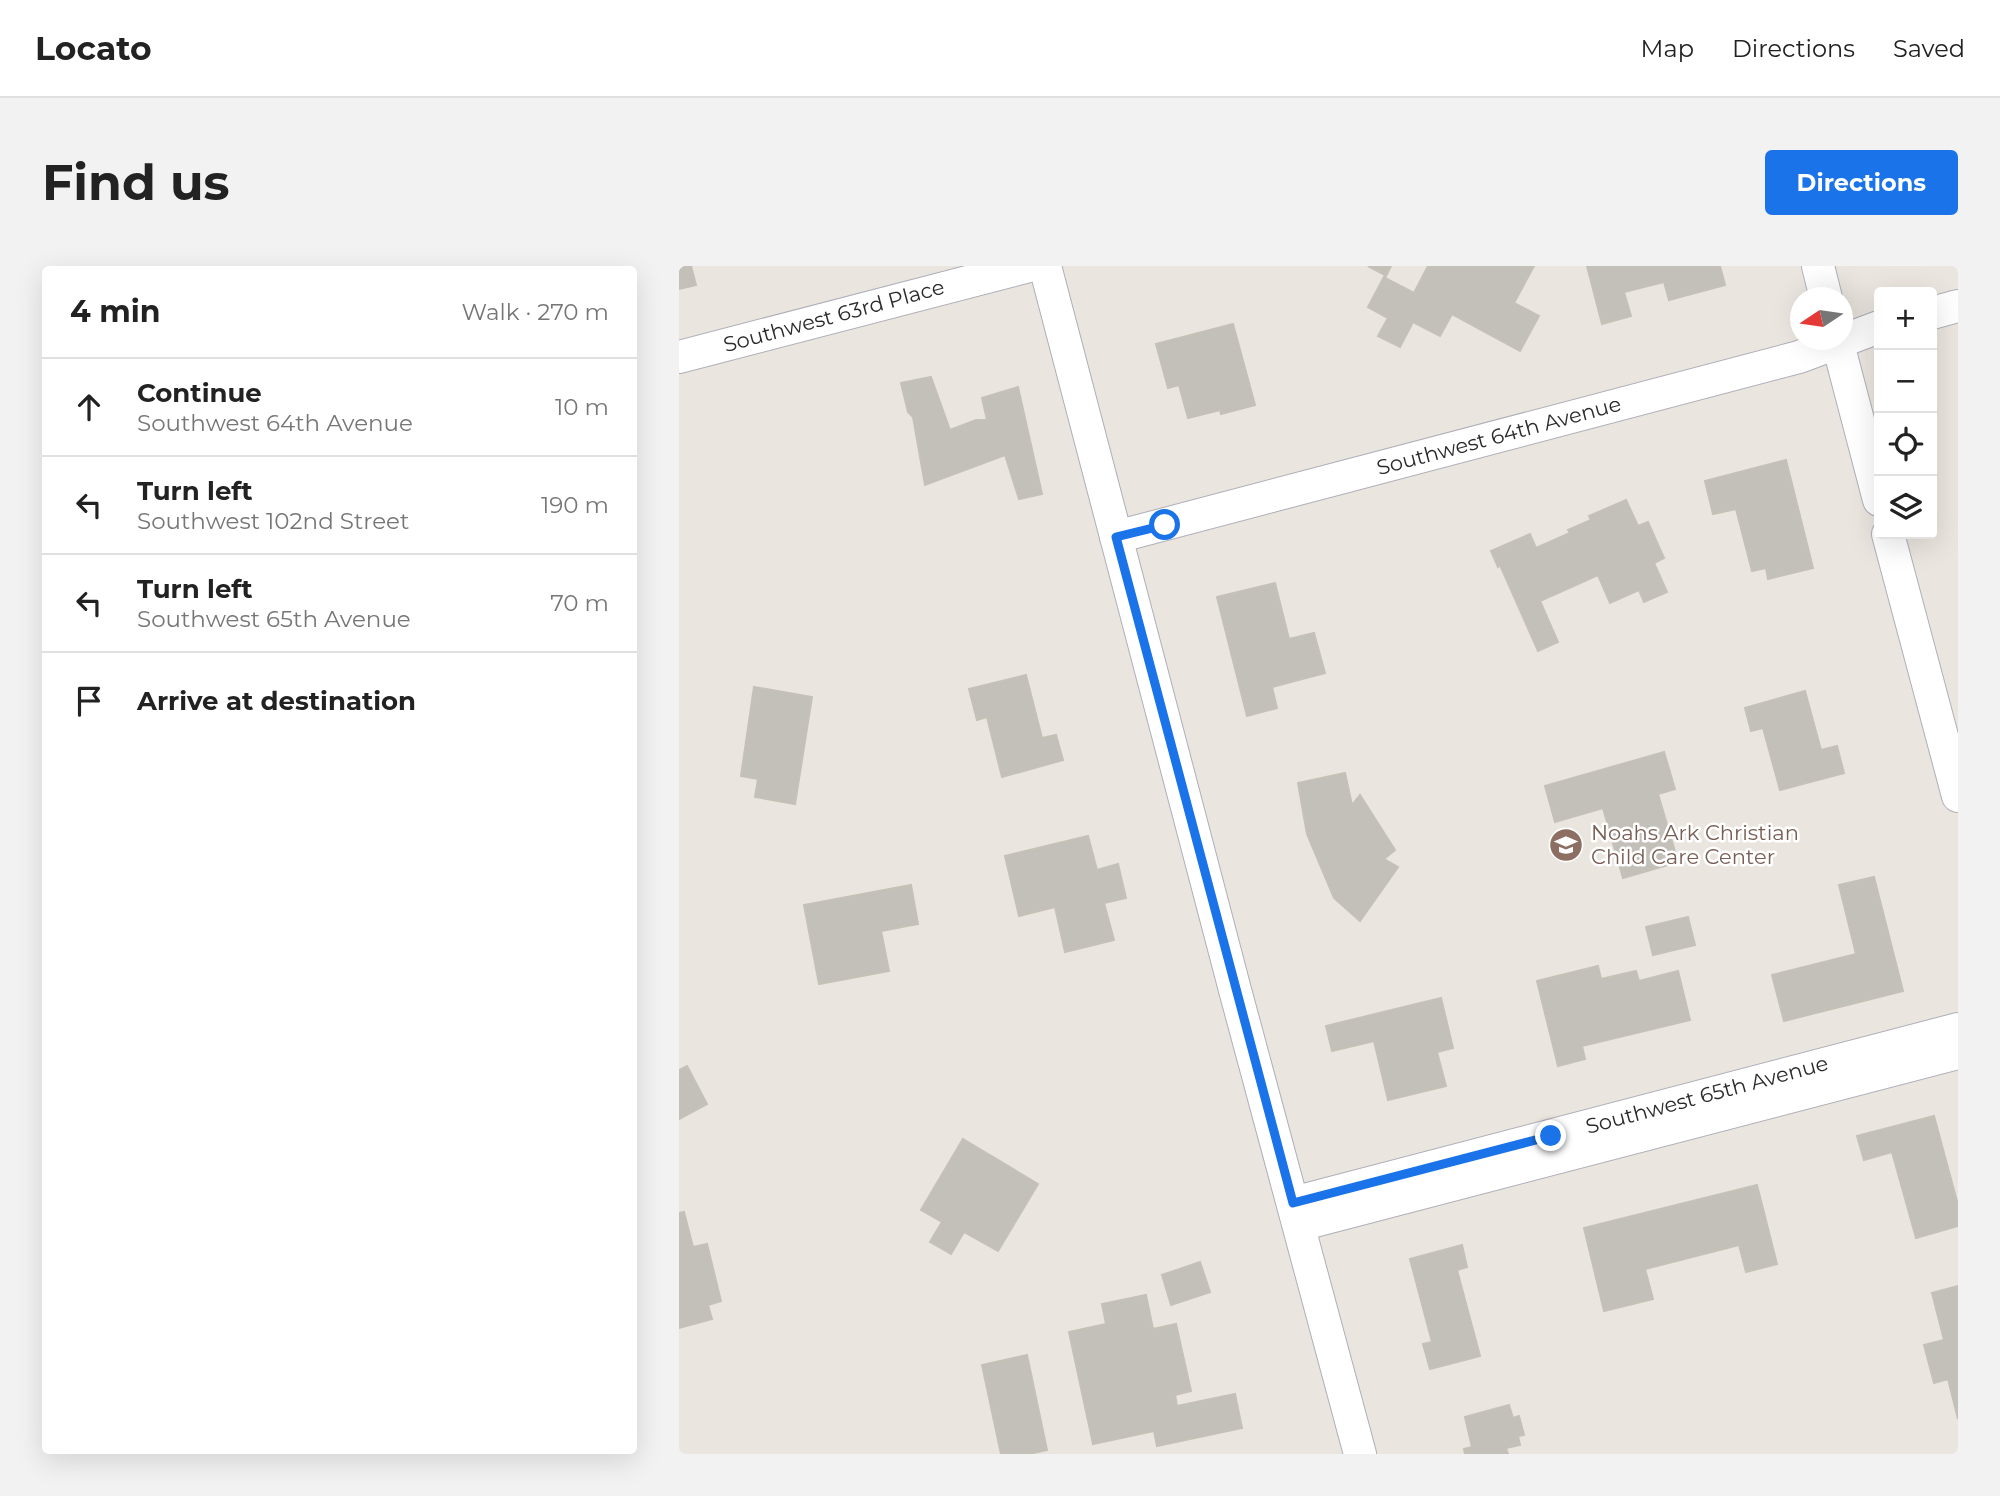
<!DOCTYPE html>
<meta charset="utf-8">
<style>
:root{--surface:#fff;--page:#f2f2f2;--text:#222;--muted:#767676;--line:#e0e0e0;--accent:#1a73e8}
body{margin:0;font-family:Montserrat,sans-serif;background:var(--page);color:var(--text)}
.controls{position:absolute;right:21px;top:21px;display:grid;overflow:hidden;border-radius:7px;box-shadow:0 7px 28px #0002}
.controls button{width:63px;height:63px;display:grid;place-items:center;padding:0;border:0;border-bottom:2px solid var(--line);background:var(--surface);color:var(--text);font:35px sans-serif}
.compass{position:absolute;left:1111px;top:21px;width:63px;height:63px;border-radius:50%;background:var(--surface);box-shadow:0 7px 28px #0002;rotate:257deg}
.stop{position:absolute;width:21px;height:21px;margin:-16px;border:5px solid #1a73e8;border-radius:50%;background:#fff}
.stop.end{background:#1a73e8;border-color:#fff;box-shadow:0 2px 7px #0008}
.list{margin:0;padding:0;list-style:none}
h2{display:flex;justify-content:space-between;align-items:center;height:91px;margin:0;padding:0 28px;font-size:30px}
h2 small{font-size:23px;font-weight:400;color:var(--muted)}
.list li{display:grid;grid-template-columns:46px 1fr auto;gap:21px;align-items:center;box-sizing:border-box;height:98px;padding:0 28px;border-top:2px solid var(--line)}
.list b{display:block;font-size:26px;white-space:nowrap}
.list p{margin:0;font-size:23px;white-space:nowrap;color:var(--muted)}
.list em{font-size:23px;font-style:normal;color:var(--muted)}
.icon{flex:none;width:38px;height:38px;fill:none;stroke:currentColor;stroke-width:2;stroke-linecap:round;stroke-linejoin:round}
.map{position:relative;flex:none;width:1279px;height:1188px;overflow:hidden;border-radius:7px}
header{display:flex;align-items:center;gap:42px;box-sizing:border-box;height:98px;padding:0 35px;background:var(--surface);border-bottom:2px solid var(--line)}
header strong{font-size:33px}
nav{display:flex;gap:38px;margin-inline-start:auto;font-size:24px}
.intro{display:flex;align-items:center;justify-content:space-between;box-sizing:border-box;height:168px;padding:0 42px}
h1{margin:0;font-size:49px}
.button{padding:18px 32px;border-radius:7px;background:var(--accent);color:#fff;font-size:24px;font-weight:700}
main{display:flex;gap:42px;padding:0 42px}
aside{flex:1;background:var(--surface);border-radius:7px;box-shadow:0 7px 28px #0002}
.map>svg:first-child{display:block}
.building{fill:#c3bfb9;stroke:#c6c1b7;stroke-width:2}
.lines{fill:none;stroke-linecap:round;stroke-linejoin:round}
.minor-casing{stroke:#aeafb9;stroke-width:34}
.minor{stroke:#fff;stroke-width:32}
.route{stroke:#1a73e8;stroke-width:9}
.labels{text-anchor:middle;stroke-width:5;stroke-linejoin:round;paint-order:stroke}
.street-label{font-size:21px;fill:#2a2a2a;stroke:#fff}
.education-label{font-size:21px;fill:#785e54;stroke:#fff;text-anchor:start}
</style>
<header>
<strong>Locato</strong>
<nav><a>Map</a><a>Directions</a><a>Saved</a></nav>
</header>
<div class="intro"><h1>Find us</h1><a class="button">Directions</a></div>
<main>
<aside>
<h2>4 min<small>Walk · 270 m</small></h2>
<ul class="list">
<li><svg class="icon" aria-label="ahead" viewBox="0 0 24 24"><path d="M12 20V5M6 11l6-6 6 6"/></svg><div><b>Continue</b><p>Southwest 64th Avenue</p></div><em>10 m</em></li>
<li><svg class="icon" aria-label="left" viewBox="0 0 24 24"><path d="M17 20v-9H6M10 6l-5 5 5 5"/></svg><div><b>Turn left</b><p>Southwest 102nd Street</p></div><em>190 m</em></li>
<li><svg class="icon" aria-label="left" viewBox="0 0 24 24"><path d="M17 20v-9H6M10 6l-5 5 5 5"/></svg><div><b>Turn left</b><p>Southwest 65th Avenue</p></div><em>70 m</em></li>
<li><svg class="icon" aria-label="arrive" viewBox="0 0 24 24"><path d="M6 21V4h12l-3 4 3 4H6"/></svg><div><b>Arrive at destination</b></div></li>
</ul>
</aside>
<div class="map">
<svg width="1279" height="1188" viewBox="0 0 1279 1188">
<rect width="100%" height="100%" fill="#eae5de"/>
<g class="building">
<path d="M0,0h12l5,19 -17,4z"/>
<path d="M689,0h23l-6,12 29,15 14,-27h106l-20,37 25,13 -19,35 -68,-37 -12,22 -27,-14 -13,25 -22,-11 10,-18 -20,-11 17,-32z"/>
<path d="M908,0h133l5,19 -56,15 -5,-18 -40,10 7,24 -29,8z"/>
<path d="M554,58l22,81 -34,9 -1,-4 -32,8 -9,-33 -11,3 -12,-44z"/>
<path d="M252,111l19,53 26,-10h11l-5,-22 36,-11 24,107 -23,5 -14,-44 -80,30 -12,-68 -5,-5 -7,-29z"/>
<path d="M1107,194l27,108 -45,11 -2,-11 -14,3 -16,-62 -23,5 -8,-33z"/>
<path d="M947,234l12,26 10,-4 16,36 -10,5 13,29 -23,10 -5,-12 -29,13 -12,-28 -58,26 18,41 -20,9 -38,-86 -2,2 -7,-16 39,-17 6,14 34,-15 -2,-3 23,-10 -2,-4z"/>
<path d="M596,317l14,56 25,-6 11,40 -53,14 5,21 -30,8 -30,-119z"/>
<path d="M347,409l16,63 14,-3 7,25 -61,17 -15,-60 -10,3 -8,-31z"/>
<path d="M75,421l58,10 -17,107 -40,-7 3,-18 -17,-3z"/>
<path d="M1126,425l16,59 16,-4 7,27 -64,17 -17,-62 -12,3 -6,-23z"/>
<path d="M985,486l11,37 -17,5 20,68 -55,16 -20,-70 -48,14 -10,-36z"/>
<path d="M666,507l7,32 8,-10 35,55 -11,9 14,8 -38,54 -26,-23 -27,-64 -9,-51z"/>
<path d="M409,570l9,34 21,-6 8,34 -22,5 10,37 -49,12 -10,-45 -36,9 -14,-60z"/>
<path d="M1195,611l29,114 -119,30 -12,-46 84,-21 -17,-69z"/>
<path d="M232,619l7,39 -37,7 8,40 -70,13 -15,-79z"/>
<path d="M1009,651l7,28 -42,10 -7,-28z"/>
<path d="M919,700l3,13 35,-8 3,10 39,-10 12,49 -108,26 3,13 -27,7 -21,-85z"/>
<path d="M762,732l12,50 -16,4 9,34 -58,14 -14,-59 -42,10 -6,-25z"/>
<path d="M8,800l20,38 -28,15v-49z"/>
<path d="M1255,850l24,89v21l-42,12 -24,-86 -28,8 -7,-24z"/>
<path d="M284,873l75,45 -40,67 -34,-19 -13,22 -21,-12 12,-20 -21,-12z"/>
<path d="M1078,919l20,79 -31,8 -7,-27 -94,24 8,30 -49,12 -20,-83z"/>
<path d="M5,946l9,35 14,-3 14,57 -13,4 4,14 -33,9v-115z"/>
<path d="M783,979l5,22 -10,3 23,86 -50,13 -7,-25 9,-2 -22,-83z"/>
<path d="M521,996l10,30 -39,13 -9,-30z"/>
<path d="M1279,1020v133l-10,-40 -14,4 -10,-38 20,-5 -12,-47z"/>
<path d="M467,1029l7,34 23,-5 15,67 -16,4 2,11 58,-12 7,34 -85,18 -3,-15 -61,13 -24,-112 37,-8 -4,-20z"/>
<path d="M348,1089l20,95 -18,4h-28l-19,-89z"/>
<path d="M830,1139l4,13 6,-2 5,19 -6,1 2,9 -14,3 2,6h-43l-1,-5 8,-2 -7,-30z"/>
</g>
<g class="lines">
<g class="minor-casing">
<g id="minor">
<path d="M366,0l190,724 125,464"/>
<path d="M1139,0l8,32"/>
<path d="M1253,47l26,-7"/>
<path d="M1158,74l42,160"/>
<path d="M0,91l350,-91"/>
<path d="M1209,268l70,262"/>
<path d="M437,271l683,-180 80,-30"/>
<path d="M614,937l665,-174"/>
<path d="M620,959l659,-172"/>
</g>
</g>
<use href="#minor" class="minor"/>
</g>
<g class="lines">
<path class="route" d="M486,259l-49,12 177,666 258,-67"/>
</g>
<defs>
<g id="school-disc" transform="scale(1.75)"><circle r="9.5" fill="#8d6e63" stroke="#fff"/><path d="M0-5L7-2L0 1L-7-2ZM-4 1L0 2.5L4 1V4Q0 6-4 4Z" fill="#fff"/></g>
</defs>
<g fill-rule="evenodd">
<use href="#school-disc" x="887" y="579"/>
</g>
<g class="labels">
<g class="street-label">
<text transform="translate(155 50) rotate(-15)" y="7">Southwest 63rd Place</text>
<text transform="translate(820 170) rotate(-15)" y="7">Southwest 64th Avenue</text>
<text transform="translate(1028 829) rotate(-15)" y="7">Southwest 65th Avenue</text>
</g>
<g class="education-label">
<text x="912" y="574">Noahs Ark Christian<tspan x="912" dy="24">Child Care Center</tspan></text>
</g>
</g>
</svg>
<div class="controls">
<button>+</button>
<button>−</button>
<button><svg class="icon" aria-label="locate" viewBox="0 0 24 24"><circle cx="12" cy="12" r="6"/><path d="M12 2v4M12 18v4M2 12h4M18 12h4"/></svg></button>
<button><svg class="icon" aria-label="layers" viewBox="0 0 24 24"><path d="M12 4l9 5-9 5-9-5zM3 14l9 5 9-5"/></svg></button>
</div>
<svg class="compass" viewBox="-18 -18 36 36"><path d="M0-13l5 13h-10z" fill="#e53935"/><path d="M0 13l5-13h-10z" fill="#767676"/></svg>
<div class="stop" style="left:486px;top:259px"></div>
<div class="stop end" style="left:872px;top:870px"></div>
</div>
</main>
